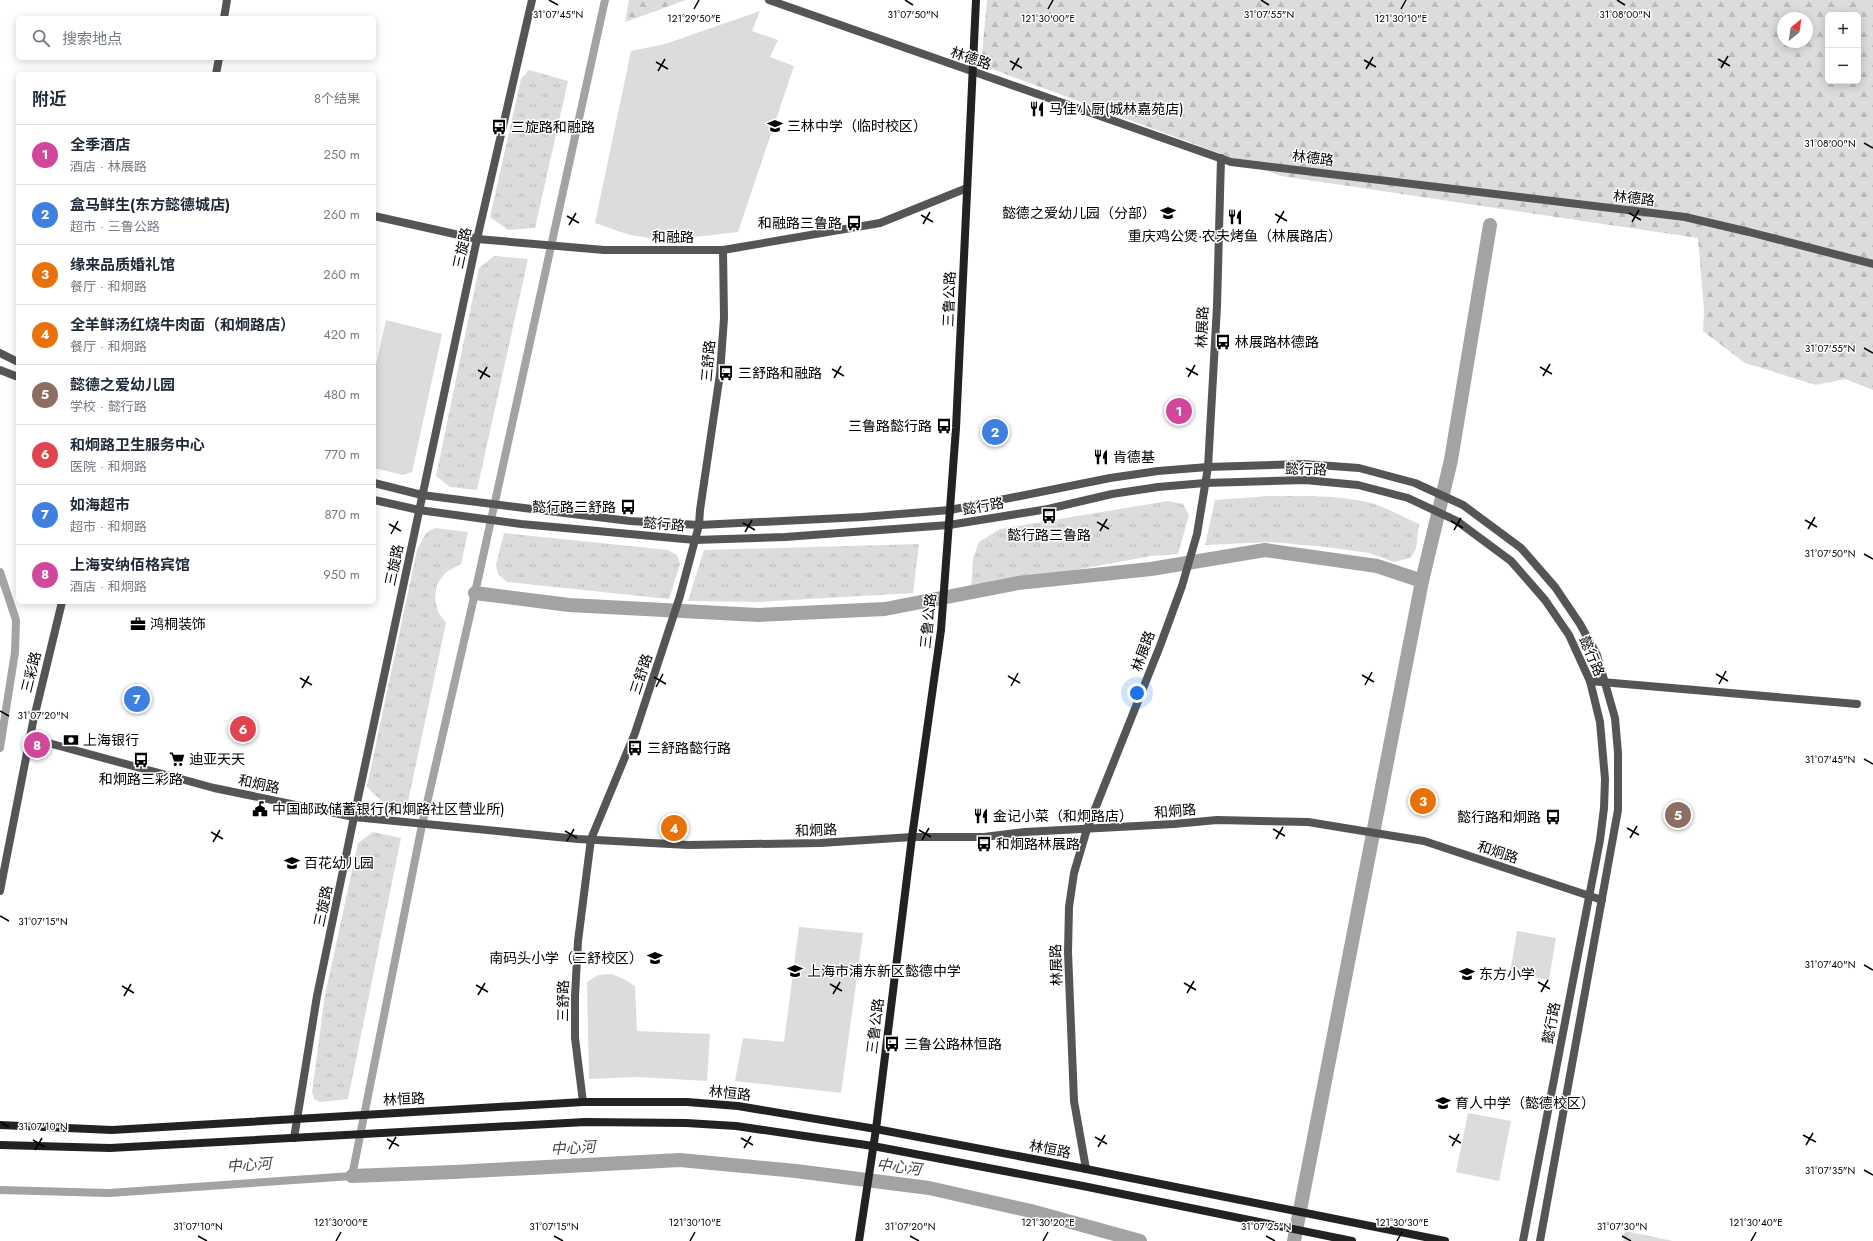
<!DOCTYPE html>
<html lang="zh">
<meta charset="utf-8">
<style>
:root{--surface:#fff;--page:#f2f2f3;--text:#1f2937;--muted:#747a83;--line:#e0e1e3;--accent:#db2777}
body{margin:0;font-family:Jost,"Noto Sans SC",sans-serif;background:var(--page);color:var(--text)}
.controls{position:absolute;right:12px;top:12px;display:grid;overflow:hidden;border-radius:6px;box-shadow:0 2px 10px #0003}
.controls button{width:36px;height:36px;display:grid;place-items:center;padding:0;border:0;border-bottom:1px solid var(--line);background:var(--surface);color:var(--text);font:20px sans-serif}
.compass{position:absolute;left:1777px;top:12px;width:36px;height:36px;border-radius:50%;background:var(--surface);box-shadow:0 2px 10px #0003;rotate:30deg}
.you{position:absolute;left:1137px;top:693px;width:14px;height:14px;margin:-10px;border:3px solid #fff;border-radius:50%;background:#1a73e8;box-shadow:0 0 0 6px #1a73e833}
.badge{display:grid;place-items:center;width:26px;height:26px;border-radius:50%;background:var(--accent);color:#fff;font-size:13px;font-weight:700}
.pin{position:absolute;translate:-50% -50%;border:2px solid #fff;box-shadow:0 1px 4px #0006}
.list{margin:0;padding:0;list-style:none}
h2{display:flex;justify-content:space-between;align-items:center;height:52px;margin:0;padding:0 16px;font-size:17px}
h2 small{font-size:13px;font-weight:400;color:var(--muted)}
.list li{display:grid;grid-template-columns:26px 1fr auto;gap:12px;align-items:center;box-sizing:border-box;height:60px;padding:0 16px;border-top:1px solid var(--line)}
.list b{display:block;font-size:15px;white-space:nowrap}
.list p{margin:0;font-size:13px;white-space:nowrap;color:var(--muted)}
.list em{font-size:13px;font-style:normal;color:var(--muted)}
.icon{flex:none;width:22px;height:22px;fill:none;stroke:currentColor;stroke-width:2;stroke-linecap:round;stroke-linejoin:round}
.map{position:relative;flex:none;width:1873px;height:1241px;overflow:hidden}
.search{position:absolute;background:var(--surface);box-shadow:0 2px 10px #0003;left:16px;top:16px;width:360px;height:44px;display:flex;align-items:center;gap:10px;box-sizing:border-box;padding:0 14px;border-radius:6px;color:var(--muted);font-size:15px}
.panel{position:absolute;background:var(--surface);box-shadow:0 2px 10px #0003;left:16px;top:72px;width:360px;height:532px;border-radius:6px}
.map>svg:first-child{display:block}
.forest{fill:url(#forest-firs);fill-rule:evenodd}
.park{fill:url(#park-tufts)}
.garden{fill:#dcdcdc}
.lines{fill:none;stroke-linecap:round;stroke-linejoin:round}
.canal{stroke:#a3a3a3;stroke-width:8}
.river{stroke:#a3a3a3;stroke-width:14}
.minor{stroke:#555;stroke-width:8}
.tertiary{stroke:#555;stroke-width:8}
.secondary{stroke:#222;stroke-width:8}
.ticks{fill:none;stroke:#000;stroke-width:1.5}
.labels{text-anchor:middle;stroke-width:3;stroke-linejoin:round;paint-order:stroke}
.street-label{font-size:14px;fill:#000;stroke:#fff}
.poi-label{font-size:14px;fill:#000;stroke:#fff;text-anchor:start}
.water-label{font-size:15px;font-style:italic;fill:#444;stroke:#fff}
.ticks-label{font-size:10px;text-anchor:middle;fill:#000;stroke:#fff;stroke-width:3;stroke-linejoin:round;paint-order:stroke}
</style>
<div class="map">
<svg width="1873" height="1241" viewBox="0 0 1873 1241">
<defs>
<pattern id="forest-firs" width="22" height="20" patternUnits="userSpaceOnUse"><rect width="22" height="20" fill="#dcdcdc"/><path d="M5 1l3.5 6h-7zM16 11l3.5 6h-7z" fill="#bbb"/></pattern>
<pattern id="park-tufts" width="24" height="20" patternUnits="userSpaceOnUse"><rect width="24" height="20" fill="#dcdcdc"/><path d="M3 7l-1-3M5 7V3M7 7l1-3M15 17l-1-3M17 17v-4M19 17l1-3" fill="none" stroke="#bbb"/></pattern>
</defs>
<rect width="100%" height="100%" fill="#fff"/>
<g class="forest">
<path d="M629,0h57l-61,22z"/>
<path d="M987,0h886v390l-28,-11 -29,6 -71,-22 -42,-32 1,-21 -6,-72 -417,-62 -300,-111zM1828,15h30v66h-30zM1783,18h24v24h-24z"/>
</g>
<g class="park">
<path d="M529,70l39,11 -33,147 -27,2 -18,-13 31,-138z"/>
<path d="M494,256l34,3 -51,231 -27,-3 -14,-11 43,-208z"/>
<path d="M1270,496c31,0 62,-1 92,5 19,3 39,15 57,23l-3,25 -6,9 -16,4 -25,-9 -43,-6 -55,-5 -66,3 10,-45z"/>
<path d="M1168,501l15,3 6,11 -11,39 -27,2 -180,33 2,-30 6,-17 21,-13z"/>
<path d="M435,528l33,4 -7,32 -15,8 -9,12 -2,15 3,13 8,11 -40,188c-17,-5 -29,-11 -39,-25l50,-236 9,-17z"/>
<path d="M504,533l164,17 9,5 3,9 -11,35 -162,-17 -9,-8 -2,-9z"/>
<path d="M919,544l-6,49 -156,9 -69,-1 16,-51z"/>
<path d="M373,832l28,6 -53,261 -28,3 -6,-3 -2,-7 13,-97 33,-152z"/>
<path d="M1625,1231l48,10h-50z"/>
</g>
<g class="garden">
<path d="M760,11l-8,20 26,9 -8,17 24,9 -56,166c-37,4 -75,11 -111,2 -11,-3 -22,-8 -32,-11l36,-172 34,-7z"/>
<path d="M386,320l56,14 -30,138 -9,3 -29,-7v-95z"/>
<path d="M799,927l64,6 -22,160 -106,-12 8,-43 41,4z"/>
<path d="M1517,931l39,7 -7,42 -39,-7z"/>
<path d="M611,974l11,4 13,8 2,45 73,3 -3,47 -69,-4 -49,2 -2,-97 11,-7z"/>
<path d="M1468,1113l43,8 -12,60 -43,-9z"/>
</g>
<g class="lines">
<g class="canal">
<path d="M0,572l16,48 -1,32 -15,96"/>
<path d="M0,1190l109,3 243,-17 70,-351 53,-232 130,-593"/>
</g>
<g class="river">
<path d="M475,593l94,12 189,10 127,-6 133,-26 133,-14 114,-19 112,16 45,15"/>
<path d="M352,1176l102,-4 226,-12 116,11 133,17 102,23 109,30"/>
<path d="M1294,1241l128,-660 29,-121 39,-235"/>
</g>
<g class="minor">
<path d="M769,0l462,162 454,55 64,15 124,32"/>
<path d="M224,18l3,-18"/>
<path d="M216,74l3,-16"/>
<path d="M374,216l103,23 127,11h119l157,-27 87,-35"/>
<path d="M1590,681l267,23"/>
<path d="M30,738l184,50 140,29 224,22 110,6 132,-2 92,-6h72l41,-5 149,-8 43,-4 91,2 116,19 178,59"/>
<path d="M0,891l33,-169 29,-120"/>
<path d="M583,1102l-8,-64v-42l3,-55 13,-102 44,-106 45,-137 19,-71 1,-15 20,-136 4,-56 -1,-68"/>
<path d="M294,1138l23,-142 37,-179 123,-578 55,-239"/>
<path d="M1086,1169l-12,-68 -6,-149 1,-45 5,-34 13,-44 73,-183 22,-60 15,-52 11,-67 9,-161 4,-148"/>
</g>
<g class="tertiary">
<path d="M0,353l18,9"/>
<path d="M0,370l18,7"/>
<path d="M374,483l48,12 102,13 106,13 69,4 163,-8 88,-7 160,-32 48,-7 50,-4 96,-3 55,4 56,15 48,22 58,43 34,39 25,37 17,31 18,63 3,35v57l-78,431"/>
<path d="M374,500l45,10 102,14 174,16 90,-3 164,-12 99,-16 64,-15 46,-7 47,-4 100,-3 53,5 50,13 49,23 54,40 34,39 24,35 21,46 10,41 5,57 -1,29 -4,32 -77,401"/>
</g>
<g class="secondary">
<path d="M0,1125l112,5 471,-28h104l51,4 138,23 210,40 359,72"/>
<path d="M0,1145l110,3 475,-26 101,1 50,3 137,20 210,40 269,55"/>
<path d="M859,1241l17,-112 36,-292 29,-207 15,-202 20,-428"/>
</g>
</g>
<path class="ticks" d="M549,0l9,5M905,0l8,5M1261,0l8,5M1617,0l8,5M694,9l5,-9M1048,9l5,-9M1401,9l5,-9M1718,59l12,7M1364,60l12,7M1010,61l12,7M656,62l12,7M1721,68l7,-12M1366,69l7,-12M1012,70l7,-12M658,71l7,-12M1864,143l9,5M1629,213l12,7M1275,214l12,7M921,215l12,7M567,216l12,7M1632,222l7,-12M1277,223l7,-12M923,224l7,-12M569,225l7,-12M1864,348l9,5M1540,367l12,7M1186,368l12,7M832,369l12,7M478,370l12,7M1543,376l7,-12M1188,377l7,-12M834,378l7,-12M480,379l7,-12M1805,520l12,7M1451,521l12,7M1097,522l12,7M743,523l12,7M389,524l12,7M1808,529l7,-12M1454,530l7,-12M1100,531l7,-12M745,532l7,-12M391,534l7,-13M1864,554l9,5M1716,674l12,7M1362,675l12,7M1008,676l12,7M654,677l12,7M300,678l12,7M1719,684l7,-13M1365,685l7,-13M1011,686l7,-13M656,687l7,-13M302,688l7,-12M0,711l9,5M1864,759l9,5M1627,828l12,7M1273,829l12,7M919,830l12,7M565,831l12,7M211,832l12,7M1630,838l7,-12M1276,839l7,-12M922,840l7,-12M567,841l7,-12M213,842l7,-12M0,916l9,5M1864,965l9,5M1538,982l12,7M1184,983l12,7M830,984l12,7M476,985l12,7M122,986l12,7M1541,992l7,-12M1187,993l7,-12M833,994l7,-12M478,995l7,-12M124,996l7,-12M0,1122l9,5M1803,1135l13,7M1449,1136l12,7M1095,1137l12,7M741,1138l12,7M387,1139l12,7M33,1140l12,7M1806,1145l7,-12M1452,1146l7,-12M1098,1147l7,-12M744,1148l7,-12M389,1149l7,-12M35,1150l7,-12M1864,1170l9,5M198,1236l9,5M554,1236l9,5M910,1236l9,5M1266,1236l9,5M1622,1236l9,5M336,1241l5,-9M690,1241l5,-9M1043,1241l5,-9M1397,1241l5,-9M1751,1241l5,-9"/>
<defs>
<g id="restaurant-bare" transform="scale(1.2)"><path d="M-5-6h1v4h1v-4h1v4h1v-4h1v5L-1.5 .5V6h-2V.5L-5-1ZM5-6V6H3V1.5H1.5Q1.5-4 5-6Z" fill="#000" stroke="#fff" stroke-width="2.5" paint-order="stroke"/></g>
<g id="school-bare" transform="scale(1.2)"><path d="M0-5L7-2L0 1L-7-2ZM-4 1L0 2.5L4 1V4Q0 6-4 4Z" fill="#000" stroke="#fff" stroke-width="2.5" paint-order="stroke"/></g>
<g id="bus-bare" transform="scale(1.2)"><path d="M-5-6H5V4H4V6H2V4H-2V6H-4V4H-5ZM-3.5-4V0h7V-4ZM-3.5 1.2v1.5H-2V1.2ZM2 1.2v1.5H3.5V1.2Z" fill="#000" stroke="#fff" stroke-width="2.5" paint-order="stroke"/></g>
<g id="office-bare" transform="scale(1.2)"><path d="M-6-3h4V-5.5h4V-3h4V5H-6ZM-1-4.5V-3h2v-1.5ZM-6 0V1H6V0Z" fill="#000" stroke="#fff" stroke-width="2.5" paint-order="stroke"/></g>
<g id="bank-bare" transform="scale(1.2)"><path d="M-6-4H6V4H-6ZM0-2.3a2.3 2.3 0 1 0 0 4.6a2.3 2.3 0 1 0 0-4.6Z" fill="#000" stroke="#fff" stroke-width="2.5" paint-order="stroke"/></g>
<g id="supermarket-bare" transform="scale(1.2)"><path d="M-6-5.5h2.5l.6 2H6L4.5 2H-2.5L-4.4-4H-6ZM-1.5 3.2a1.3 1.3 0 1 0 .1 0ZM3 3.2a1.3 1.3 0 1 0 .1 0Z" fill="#000" stroke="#fff" stroke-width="2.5" paint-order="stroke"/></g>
<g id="civic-bare" transform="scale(1.2)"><path d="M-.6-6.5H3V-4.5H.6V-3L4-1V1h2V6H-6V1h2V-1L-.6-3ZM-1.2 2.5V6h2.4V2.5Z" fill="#000" stroke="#fff" stroke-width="2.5" paint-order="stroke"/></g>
</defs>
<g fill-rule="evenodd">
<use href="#restaurant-bare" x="1037" y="109"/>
<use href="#school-bare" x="775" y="126"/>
<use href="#bus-bare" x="499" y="127"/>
<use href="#school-bare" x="1168" y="213"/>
<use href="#restaurant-bare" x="1235" y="217"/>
<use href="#bus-bare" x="854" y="223"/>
<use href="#bus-bare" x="1223" y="342"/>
<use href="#bus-bare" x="726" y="373"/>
<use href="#bus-bare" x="944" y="426"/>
<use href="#restaurant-bare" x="1101" y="457"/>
<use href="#bus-bare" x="628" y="507"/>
<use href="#bus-bare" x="1049" y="516"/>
<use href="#office-bare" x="138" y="624"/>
<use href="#bank-bare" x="71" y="740"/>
<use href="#bus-bare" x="635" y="748"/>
<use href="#supermarket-bare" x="177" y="759"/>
<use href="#bus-bare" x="141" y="760"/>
<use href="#civic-bare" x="260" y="809"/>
<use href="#restaurant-bare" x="981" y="816"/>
<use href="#bus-bare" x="1553" y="817"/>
<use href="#bus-bare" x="984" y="844"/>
<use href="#school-bare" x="292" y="863"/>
<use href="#school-bare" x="655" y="958"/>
<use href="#school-bare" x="795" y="971"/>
<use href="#school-bare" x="1467" y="974"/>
<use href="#bus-bare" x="892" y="1044"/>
<use href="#school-bare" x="1443" y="1103"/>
</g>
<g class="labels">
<g class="street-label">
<text transform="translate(971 58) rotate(19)" y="5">林德路</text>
<text transform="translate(1313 158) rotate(7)" y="5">林德路</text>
<text transform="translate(1634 198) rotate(7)" y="5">林德路</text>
<text x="673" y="242">和融路</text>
<text transform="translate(462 248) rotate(-78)" y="5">三旋路</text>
<text transform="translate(949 299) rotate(-88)" y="5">三鲁公路</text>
<text transform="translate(1202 327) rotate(-87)" y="5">林展路</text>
<text transform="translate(708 361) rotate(-85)" y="5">三舒路</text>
<text transform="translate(1306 469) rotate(2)" y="5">懿行路</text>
<text transform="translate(983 506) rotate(-10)" y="5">懿行路</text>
<text transform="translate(664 524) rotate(5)" y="5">懿行路</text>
<text transform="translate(394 565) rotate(-78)" y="5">三旋路</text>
<text transform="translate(928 621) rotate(-84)" y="5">三鲁公路</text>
<text transform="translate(1143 651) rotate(-70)" y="5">林展路</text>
<text transform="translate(1592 656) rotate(67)" y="5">懿行路</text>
<text transform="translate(31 672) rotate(-76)" y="5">三彩路</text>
<text transform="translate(641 674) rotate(-72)" y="5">三舒路</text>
<text transform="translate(259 784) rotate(12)" y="5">和炯路</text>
<text transform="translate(1175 811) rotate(-5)" y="5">和炯路</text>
<text transform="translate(816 830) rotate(-2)" y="5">和炯路</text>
<text transform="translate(1498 852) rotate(18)" y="5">和炯路</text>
<text transform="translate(323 906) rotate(-78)" y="5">三旋路</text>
<text transform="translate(1056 965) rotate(-92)" y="5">林展路</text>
<text transform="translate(563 1001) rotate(-89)" y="5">三舒路</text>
<text transform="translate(1551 1023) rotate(-79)" y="5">懿行路</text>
<text transform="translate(875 1026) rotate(-83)" y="5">三鲁公路</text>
<text transform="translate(730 1093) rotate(6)" y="5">林恒路</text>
<text transform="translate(404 1099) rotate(-3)" y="5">林恒路</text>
<text transform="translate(1050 1149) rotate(11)" y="5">林恒路</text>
</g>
<g class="poi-label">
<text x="1049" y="114">马佳小厨(城林嘉苑店)</text>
<text x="787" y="131">三林中学（临时校区）</text>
<text x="511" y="132">三旋路和融路</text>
<text x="1156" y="218" text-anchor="end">懿德之爱幼儿园（分部）</text>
<text x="842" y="228" text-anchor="end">和融路三鲁路</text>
<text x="1235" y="241" text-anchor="middle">重庆鸡公煲·农夫烤鱼（林展路店）</text>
<text x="1235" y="347">林展路林德路</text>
<text x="738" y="378">三舒路和融路</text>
<text x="932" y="431" text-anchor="end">三鲁路懿行路</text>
<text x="1113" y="462">肯德基</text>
<text x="616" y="512" text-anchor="end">懿行路三舒路</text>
<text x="1049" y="540" text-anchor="middle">懿行路三鲁路</text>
<text x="150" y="629">鸿桐装饰</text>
<text x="83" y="745">上海银行</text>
<text x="647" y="753">三舒路懿行路</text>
<text x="189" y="764">迪亚天天</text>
<text x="141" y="784" text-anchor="middle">和炯路三彩路</text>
<text x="272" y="814">中国邮政储蓄银行(和炯路社区营业所)</text>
<text x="993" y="821">金记小菜（和炯路店）</text>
<text x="1541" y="822" text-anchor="end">懿行路和炯路</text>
<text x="996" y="849">和炯路林展路</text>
<text x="304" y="868">百花幼儿园</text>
<text x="643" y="963" text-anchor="end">南码头小学（三舒校区）</text>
<text x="807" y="976">上海市浦东新区懿德中学</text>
<text x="1479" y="979">东方小学</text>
<text x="904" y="1049">三鲁公路林恒路</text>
<text x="1455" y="1108">育人中学（懿德校区）</text>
</g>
<g class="water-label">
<text transform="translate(573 1148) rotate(-3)" y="5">中心河</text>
<text transform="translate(249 1165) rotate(-4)" y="5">中心河</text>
<text transform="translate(899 1167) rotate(7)" y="5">中心河</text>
</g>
</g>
<g class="ticks-label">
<text x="1269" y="18">31°07'55"N</text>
<text x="558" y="18">31°07'45"N</text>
<text x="913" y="18">31°07'50"N</text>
<text x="1625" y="18">31°08'00"N</text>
<text x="694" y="22">121°29'50"E</text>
<text x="1048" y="22">121°30'00"E</text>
<text x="1401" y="22">121°30'10"E</text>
<text x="1830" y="147">31°08'00"N</text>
<text x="1830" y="352">31°07'55"N</text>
<text x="1830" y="557">31°07'50"N</text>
<text x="43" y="719">31°07'20"N</text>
<text x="1830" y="763">31°07'45"N</text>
<text x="43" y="925">31°07'15"N</text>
<text x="1830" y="968">31°07'40"N</text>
<text x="43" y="1130">31°07'10"N</text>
<text x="1830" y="1174">31°07'35"N</text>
<text x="341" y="1226">121°30'00"E</text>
<text x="695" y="1226">121°30'10"E</text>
<text x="1048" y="1226">121°30'20"E</text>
<text x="1402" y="1226">121°30'30"E</text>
<text x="1756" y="1226">121°30'40"E</text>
<text x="198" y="1230">31°07'10"N</text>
<text x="554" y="1230">31°07'15"N</text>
<text x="910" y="1230">31°07'20"N</text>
<text x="1266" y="1230">31°07'25"N</text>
<text x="1622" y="1230">31°07'30"N</text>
</g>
</svg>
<div class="controls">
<button>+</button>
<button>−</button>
</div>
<svg class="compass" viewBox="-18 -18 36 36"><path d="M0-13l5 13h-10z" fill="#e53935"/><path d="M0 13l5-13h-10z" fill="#747a83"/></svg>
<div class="you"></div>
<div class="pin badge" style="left:1179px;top:411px;background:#d1479c">1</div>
<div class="pin badge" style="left:995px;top:432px;background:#3f7fe0">2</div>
<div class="pin badge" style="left:1423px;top:801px;background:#e8710a">3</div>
<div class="pin badge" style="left:674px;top:828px;background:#e8710a">4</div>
<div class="pin badge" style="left:1678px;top:815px;background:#8d6e63">5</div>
<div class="pin badge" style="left:243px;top:729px;background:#e0444e">6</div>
<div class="pin badge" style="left:137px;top:699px;background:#3f7fe0">7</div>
<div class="pin badge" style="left:37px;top:745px;background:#d1479c">8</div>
<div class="search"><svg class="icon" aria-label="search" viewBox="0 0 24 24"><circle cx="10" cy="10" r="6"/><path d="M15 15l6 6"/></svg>搜索地点</div>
<section class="panel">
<h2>附近<small>8个结果</small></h2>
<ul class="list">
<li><span class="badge" style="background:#d1479c">1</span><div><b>全季酒店</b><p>酒店 · 林展路</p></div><em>250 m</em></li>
<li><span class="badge" style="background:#3f7fe0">2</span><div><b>盒马鲜生(东方懿德城店)</b><p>超市 · 三鲁公路</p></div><em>260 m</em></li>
<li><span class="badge" style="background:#e8710a">3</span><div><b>缘来品质婚礼馆</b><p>餐厅 · 和炯路</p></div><em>260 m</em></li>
<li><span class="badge" style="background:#e8710a">4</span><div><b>全羊鲜汤红烧牛肉面（和炯路店）</b><p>餐厅 · 和炯路</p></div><em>420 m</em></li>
<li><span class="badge" style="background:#8d6e63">5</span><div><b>懿德之爱幼儿园</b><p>学校 · 懿行路</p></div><em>480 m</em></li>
<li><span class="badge" style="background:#e0444e">6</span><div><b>和炯路卫生服务中心</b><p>医院 · 和炯路</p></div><em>770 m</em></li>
<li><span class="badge" style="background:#3f7fe0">7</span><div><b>如海超市</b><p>超市 · 和炯路</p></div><em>870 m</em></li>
<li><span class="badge" style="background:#d1479c">8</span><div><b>上海安纳佰格宾馆</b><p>酒店 · 和炯路</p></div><em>950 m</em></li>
</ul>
</section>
</div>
